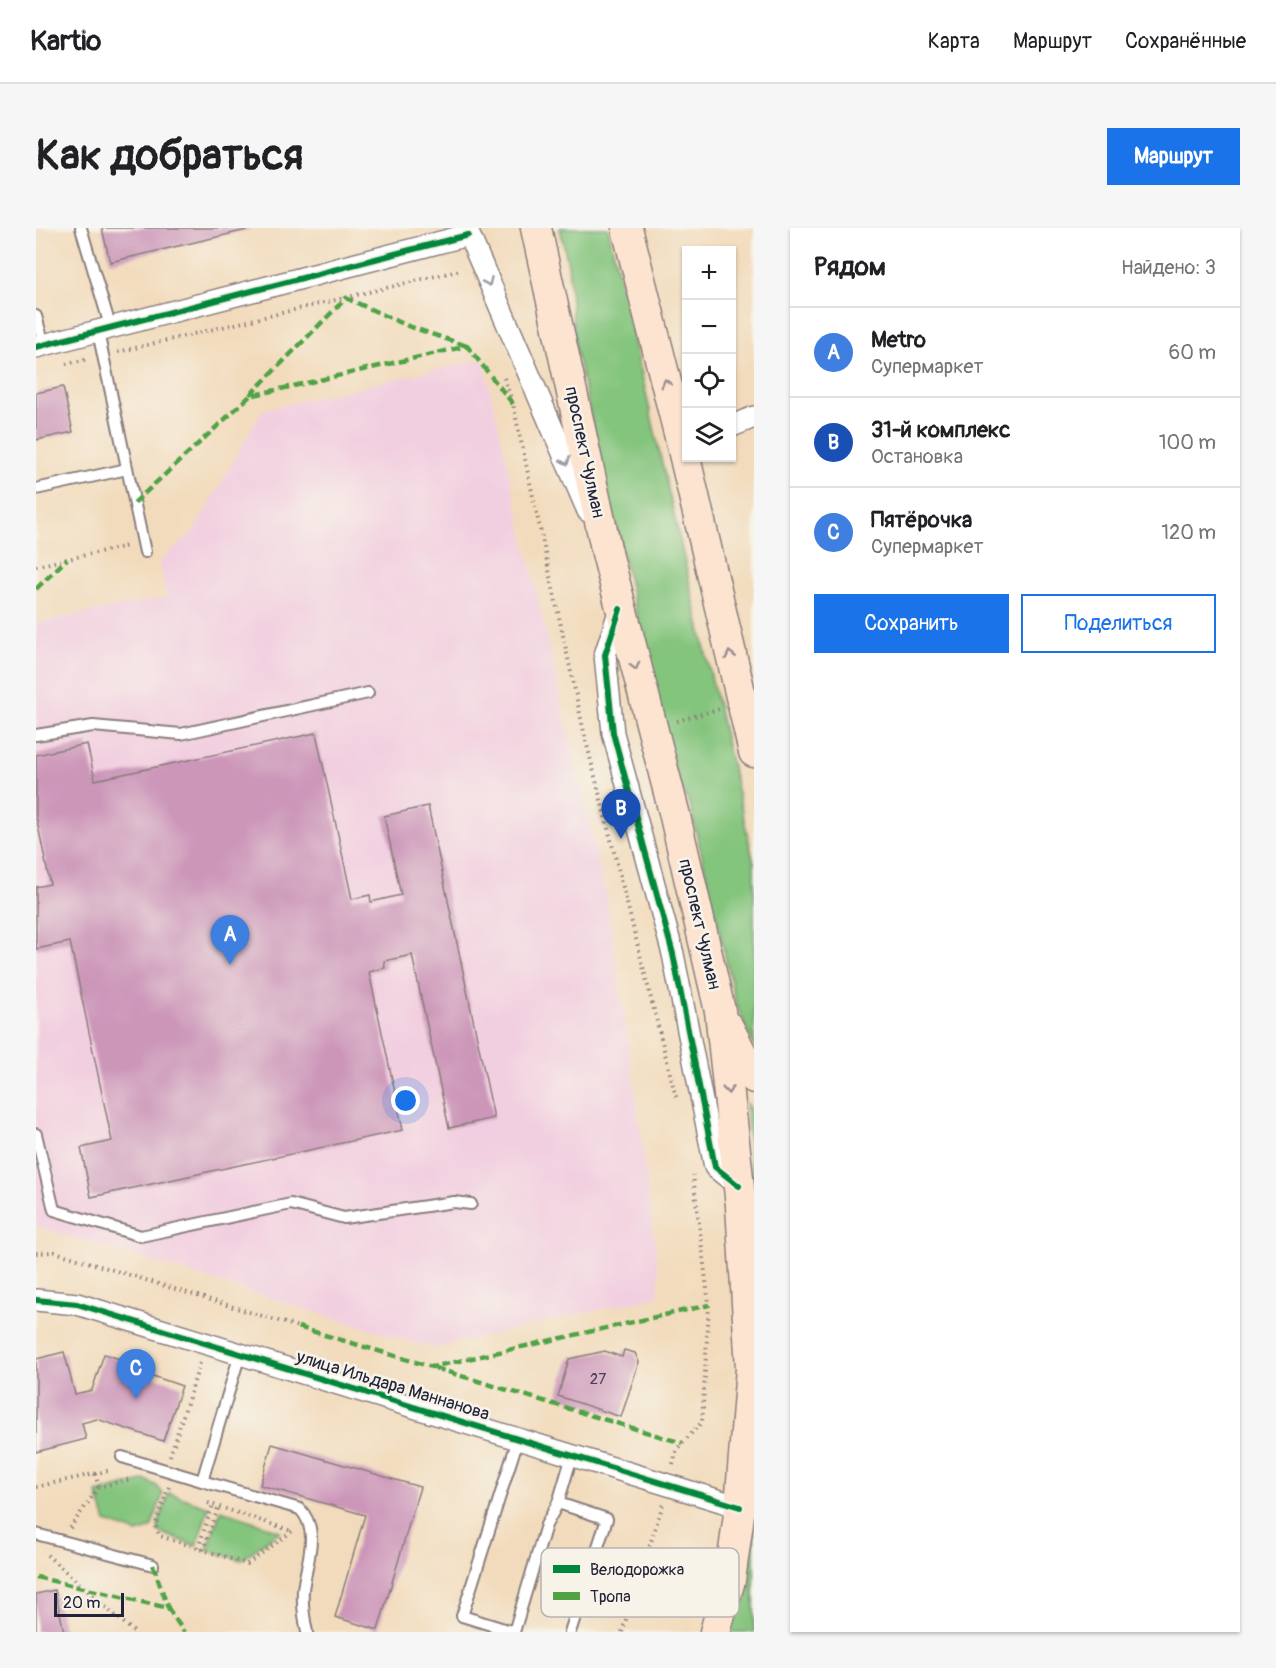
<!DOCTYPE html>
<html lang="ru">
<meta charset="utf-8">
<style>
:root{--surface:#fff;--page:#f6f6f6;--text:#202124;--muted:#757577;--line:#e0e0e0;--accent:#1a73e8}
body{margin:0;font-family:Pangolin,sans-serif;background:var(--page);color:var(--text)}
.controls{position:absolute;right:18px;top:18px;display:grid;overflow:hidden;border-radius:0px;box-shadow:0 2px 4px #0004}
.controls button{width:54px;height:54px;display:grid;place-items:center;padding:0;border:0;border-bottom:2px solid var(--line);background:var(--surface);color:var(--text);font:30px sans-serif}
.scale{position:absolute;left:18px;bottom:15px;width:70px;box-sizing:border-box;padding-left:6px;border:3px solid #22223b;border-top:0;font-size:16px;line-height:21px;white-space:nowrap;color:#22223b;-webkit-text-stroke:4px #f7f3e8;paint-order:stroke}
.you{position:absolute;left:370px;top:873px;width:21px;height:21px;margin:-15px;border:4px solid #fff;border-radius:50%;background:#1a73e8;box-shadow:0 0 0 9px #1a73e833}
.badge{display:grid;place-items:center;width:39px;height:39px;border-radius:50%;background:var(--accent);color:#fff;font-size:20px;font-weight:700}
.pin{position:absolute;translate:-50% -50px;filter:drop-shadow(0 2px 3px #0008)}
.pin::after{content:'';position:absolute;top:32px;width:21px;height:18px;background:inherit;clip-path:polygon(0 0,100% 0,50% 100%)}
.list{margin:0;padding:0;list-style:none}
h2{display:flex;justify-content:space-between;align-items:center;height:78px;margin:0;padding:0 24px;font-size:26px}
h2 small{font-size:20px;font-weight:400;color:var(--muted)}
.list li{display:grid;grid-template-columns:39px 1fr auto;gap:18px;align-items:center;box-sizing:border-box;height:90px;padding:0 24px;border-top:2px solid var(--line)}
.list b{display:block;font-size:22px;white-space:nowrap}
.list p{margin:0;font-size:20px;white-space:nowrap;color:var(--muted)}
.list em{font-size:20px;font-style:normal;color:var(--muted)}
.actions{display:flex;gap:12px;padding:18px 24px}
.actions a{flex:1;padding:14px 0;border:2px solid var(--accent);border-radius:0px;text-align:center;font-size:21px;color:var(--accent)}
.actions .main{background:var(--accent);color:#fff}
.icon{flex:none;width:33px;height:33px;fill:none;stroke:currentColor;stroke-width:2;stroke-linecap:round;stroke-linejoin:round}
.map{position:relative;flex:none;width:718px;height:1404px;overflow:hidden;border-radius:0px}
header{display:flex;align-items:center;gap:36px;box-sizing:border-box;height:84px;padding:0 30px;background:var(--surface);border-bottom:2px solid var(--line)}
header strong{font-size:28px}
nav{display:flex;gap:33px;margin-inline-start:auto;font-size:21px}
.intro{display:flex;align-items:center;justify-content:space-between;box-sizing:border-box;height:144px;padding:0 36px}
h1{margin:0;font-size:42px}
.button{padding:15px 27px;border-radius:0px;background:var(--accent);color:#fff;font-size:21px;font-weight:700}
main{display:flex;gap:36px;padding:0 36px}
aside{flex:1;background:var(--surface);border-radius:0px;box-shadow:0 2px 4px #0004}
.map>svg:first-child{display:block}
.built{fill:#f2cfe0}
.green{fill:#84c57d;stroke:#53745c;stroke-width:1.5}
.building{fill:#cc96b9}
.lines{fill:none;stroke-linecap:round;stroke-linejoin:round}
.lane-casing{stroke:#8a7e7c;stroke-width:14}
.street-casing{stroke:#8a7e7c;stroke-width:24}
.secondary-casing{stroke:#8a7e7c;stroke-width:33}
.path{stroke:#8a7e7c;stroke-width:4;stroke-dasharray:1.5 4.5;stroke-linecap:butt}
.lane{stroke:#fff;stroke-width:10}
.street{stroke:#fff;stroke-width:21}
.secondary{stroke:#fde4d1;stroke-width:30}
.quiet{stroke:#50a245;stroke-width:4.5;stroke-dasharray:9 4.5;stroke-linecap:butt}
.cycleway-casing{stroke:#f7f3e8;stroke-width:10}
.cycleway{stroke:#00873e;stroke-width:6}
.oneway{stroke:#9c9ca7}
.oneway2{stroke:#9a8d8e}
.labels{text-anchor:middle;stroke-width:5;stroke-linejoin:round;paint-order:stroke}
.number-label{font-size:15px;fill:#4c3f5a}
.street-label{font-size:18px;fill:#22223b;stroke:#f7f3e8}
.key{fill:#f7f3e8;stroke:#b7b4b4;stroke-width:1.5}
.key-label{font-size:16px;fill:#22223b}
</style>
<header>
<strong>Kartio</strong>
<nav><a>Карта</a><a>Маршрут</a><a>Сохранённые</a></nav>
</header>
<div class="intro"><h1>Как добраться</h1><a class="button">Маршрут</a></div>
<main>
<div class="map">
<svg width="718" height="1404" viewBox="0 0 718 1404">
<rect width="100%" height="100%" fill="#f7f3e8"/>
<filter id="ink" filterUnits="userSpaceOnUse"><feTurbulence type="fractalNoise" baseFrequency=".0167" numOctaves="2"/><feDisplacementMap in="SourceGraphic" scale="12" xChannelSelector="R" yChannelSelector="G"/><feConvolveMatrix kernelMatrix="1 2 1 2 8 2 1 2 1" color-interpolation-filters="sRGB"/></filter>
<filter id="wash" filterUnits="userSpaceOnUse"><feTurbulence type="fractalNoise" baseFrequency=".008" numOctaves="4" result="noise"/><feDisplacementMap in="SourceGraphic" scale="24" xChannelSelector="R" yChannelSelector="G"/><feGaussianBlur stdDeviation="1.35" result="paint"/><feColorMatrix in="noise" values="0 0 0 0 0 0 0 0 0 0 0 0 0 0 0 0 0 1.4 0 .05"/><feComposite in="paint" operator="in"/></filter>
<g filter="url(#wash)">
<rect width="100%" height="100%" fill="#f2dbbc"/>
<path class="built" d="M447,131l123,537 29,193 24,189 -1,18 -226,52 -396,-122v-603l131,-26 -8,-35 36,-32 67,-120z"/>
<g class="green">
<path d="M524,0h48l146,635v185l-18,-45 -46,-198 -17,-37 -11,-43 -87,-378 -7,-83z"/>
<path d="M710,874l8,13v102z"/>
<path d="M110,1252l11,6 6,8 -12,34 -13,5 -32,-11 -9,-29z"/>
<path d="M133,1265l40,14 -13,39 -37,-14 -1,-7z"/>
<path d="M185,1282l59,21 -39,29 -34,-10z"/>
<path d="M718,1300v104h-26l9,-25z"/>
</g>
<g id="blocks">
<g class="building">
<path d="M66,0h149v1l-141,33z"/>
<path d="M27,159l10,45 -37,8v-47z"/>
<path d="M280,505l36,166 18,-4 1,7 30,-7 -17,-79 44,-10 66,312 -45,10 -37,-173 -28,6 1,7 -16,4 34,158 -312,67 -10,-49 31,-7 -42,-199 -34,7v-62l14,-3 -14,-68v-61l51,-11 8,36z"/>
<path d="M588,1122l11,3 4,9 -18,55 -63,-21 11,-37 36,-8 17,6z"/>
<path d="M28,1124l11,42 17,-4 12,-36 16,5 -2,5 64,22 -19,55 -66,-22 -15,4 4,16 -50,13v-93z"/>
<path d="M236,1216l148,43 -42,143 -43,-13 30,-102 -105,-30z"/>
<path d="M19,1362l9,42h-28v-38z"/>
</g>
</g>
</g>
<g filter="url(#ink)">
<use href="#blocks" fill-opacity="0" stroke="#8a7e7c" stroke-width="1.5"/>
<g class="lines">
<g class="lane-casing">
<g id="lane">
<path d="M45,0l30,101"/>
<path d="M0,88l8,29"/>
<path d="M62,104l47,220"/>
<path d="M0,261l91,-20"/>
<path d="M0,507l57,-9 88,8 187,-41"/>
<path d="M0,906l18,76 87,26 150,-32 53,14 110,-16 17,2"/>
<path d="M204,1126l-38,127 98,28c21,22 6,54 3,81 -1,14 1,28 4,42"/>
<path d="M482,1211l-56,177 52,16 32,-107 12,-22 14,-47"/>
<path d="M86,1229l80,24"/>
<path d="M522,1275l49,16 -37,113"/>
<path d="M0,1306l117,31"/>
</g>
</g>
<g class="street-casing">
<g id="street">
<path d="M430,0l122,283"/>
<path d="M0,119l432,-112"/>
<path d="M696,198l22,-9"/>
<path d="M584,381l-15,46 8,78 60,221 42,213 24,19"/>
<path d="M0,1072l41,4 663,203"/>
</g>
</g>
<g class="secondary-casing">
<g id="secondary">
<path d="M500,0l71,325 67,259 46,199 21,195 10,162 -11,139 -10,73 -15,52"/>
<path d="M591,0l55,217 72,307"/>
<path d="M692,799l26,51"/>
</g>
</g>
<g class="path">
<path d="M82,124l343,-82"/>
<path d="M30,136l22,-5"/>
<path d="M468,150l9,26 72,333 91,360"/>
<path d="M0,338l91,-20"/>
<path d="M641,493l42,-12"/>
<path d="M0,1025l19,-1 243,75"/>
<path d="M134,1228l30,-93"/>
<path d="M637,1236l4,-15 25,-27 7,-117 -16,-130"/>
<path d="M59,1246l4,13 32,-8"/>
<path d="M0,1259l75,-17"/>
<path d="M133,1259l-14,39 5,10 87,28 47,-34"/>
<path d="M172,1275l84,28"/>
<path d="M34,1300l29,-41"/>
<path d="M162,1320l15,-44"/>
<path d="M167,1322l16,-44"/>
<path d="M11,1327l87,77"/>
<path d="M586,1404l41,-128"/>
</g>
<use href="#lane" class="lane"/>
<use href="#street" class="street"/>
<use href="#secondary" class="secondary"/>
<g class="quiet">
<path d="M214,167l96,-97 62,28 59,20"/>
<path d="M98,275l116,-107 217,-50 46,58"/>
<path d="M0,361l31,-30"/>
<path d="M262,1099l134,40 277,-62"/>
<path d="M399,1140l247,75"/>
<path d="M117,1337l15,43"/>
<path d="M0,1349l132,31 16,24"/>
</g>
<g class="cycleway-casing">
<g id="cycleway">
<path d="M0,119l432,-112"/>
<path d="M584,381l-15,46 8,78 60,221 42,213 24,19"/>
<path d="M0,1072l41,4 663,203"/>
</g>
</g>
<use href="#cycleway" class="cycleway"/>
</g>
<defs><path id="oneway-chevron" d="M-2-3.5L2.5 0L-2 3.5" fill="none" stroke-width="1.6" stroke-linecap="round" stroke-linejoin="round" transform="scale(1.5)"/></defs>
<g class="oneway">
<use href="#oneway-chevron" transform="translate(452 54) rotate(66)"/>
<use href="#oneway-chevron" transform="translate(530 233) rotate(66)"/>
</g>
<g class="oneway2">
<use href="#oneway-chevron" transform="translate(630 155) rotate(-105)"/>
<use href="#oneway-chevron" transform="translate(694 427) rotate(-103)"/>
<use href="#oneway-chevron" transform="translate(599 438) rotate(76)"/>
<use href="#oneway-chevron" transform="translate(692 862) rotate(84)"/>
</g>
</g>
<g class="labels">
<g class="number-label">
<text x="562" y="1156">27</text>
</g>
<g class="street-label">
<text transform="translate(549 224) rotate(78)" y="6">проспект Чулман</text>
<text transform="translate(664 696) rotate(77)" y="6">проспект Чулман</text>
<text transform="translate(357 1157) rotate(17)" y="6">улица Ильдара Маннанова</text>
</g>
</g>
<rect x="505" y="1320" width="198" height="69" rx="9" class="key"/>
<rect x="517" y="1337" width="27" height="8" fill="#00873e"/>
<rect x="517" y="1364" width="27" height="8" fill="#50a245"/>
<g class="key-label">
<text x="554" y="1347">Велодорожка</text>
<text x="554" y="1374">Тропа</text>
</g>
</svg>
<div class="controls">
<button>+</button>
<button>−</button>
<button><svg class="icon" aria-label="locate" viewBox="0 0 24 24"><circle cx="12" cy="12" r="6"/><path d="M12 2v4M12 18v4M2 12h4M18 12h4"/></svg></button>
<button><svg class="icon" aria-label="layers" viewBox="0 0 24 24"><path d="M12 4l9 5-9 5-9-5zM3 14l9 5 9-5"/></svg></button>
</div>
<div class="scale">20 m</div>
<div class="you"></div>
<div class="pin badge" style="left:194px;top:737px;background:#3f7fe0">A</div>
<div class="pin badge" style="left:585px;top:611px;background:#1a4fb4">B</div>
<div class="pin badge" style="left:100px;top:1171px;background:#3f7fe0">C</div>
</div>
<aside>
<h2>Рядом<small>Найдено: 3</small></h2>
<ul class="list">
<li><span class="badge" style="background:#3f7fe0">A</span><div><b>Metro</b><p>Супермаркет</p></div><em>60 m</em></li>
<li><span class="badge" style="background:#1a4fb4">B</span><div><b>31-й комплекс</b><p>Остановка</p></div><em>100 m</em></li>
<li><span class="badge" style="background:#3f7fe0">C</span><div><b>Пятёрочка</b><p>Супермаркет</p></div><em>120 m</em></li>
</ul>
<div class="actions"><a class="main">Сохранить</a><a>Поделиться</a></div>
</aside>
</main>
